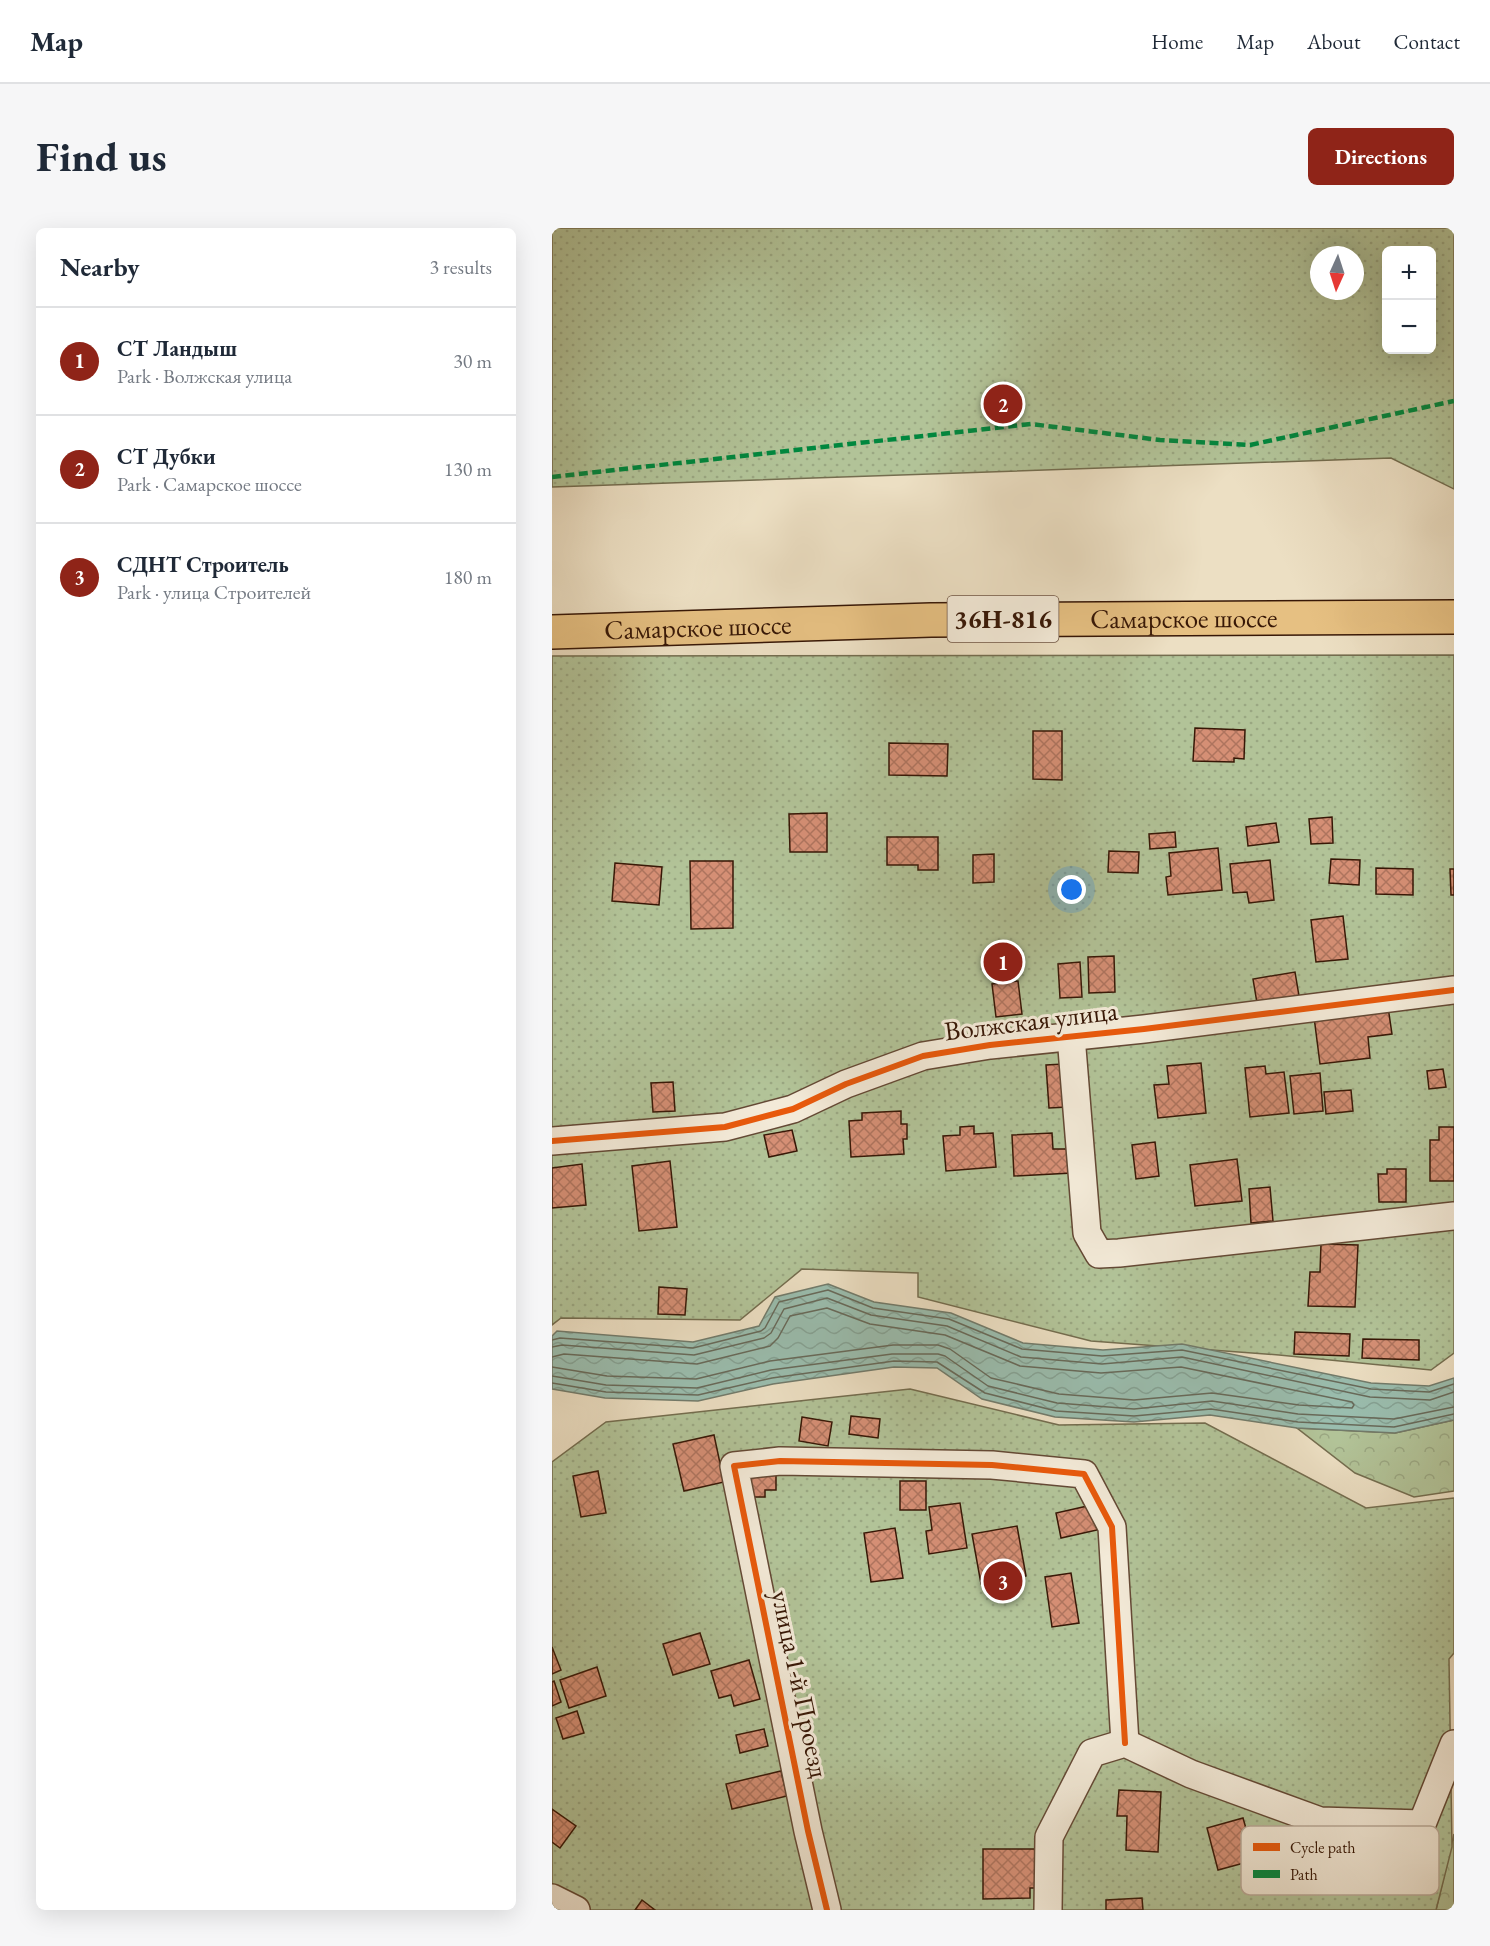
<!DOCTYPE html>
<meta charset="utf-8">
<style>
:root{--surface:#fff;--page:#f6f6f7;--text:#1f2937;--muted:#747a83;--line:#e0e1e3;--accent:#8f2418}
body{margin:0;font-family:"EB Garamond",serif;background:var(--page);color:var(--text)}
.controls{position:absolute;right:18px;top:18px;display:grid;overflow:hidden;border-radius:9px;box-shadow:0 6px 24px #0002}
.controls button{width:54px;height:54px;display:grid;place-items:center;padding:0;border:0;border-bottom:2px solid var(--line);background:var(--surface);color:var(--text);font:30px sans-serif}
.compass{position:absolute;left:758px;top:18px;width:54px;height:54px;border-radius:50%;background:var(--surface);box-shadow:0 6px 24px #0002;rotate:183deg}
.you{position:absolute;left:520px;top:662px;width:21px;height:21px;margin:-15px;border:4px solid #fff;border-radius:50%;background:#1a73e8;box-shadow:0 0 0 9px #1a73e833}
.badge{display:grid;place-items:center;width:39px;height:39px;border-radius:50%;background:var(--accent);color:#fff;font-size:20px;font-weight:700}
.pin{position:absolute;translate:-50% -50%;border:3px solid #fff;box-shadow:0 2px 6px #0006}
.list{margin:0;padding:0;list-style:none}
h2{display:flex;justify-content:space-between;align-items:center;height:78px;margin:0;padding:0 24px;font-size:26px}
h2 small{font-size:20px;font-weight:400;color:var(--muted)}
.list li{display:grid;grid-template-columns:39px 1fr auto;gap:18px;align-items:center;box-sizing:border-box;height:108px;padding:0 24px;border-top:2px solid var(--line)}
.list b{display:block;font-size:22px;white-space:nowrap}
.list p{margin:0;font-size:20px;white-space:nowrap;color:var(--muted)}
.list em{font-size:20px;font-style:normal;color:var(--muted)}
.map{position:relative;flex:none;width:902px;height:1682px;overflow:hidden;border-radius:9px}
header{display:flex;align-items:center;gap:36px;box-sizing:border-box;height:84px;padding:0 30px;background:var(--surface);border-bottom:2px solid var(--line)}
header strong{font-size:28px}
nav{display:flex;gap:33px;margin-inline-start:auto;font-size:21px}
.intro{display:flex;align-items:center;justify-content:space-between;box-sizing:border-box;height:144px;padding:0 36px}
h1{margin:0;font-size:42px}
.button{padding:15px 27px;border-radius:9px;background:var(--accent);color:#fff;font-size:21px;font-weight:700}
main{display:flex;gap:36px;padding:0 36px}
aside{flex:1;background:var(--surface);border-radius:9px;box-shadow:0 6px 24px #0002}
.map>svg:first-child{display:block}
.forest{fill:url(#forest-crowns);stroke:#746d4f;stroke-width:1.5}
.garden{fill:url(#garden-dots);stroke:#746d4f;stroke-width:1.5;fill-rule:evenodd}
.water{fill:url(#water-waves);stroke:#727b6b;stroke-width:1.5}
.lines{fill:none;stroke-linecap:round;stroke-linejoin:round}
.shore{stroke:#686a5a;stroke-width:1.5}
.building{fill:url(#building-cross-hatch);stroke:#371706;stroke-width:1.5}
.minor-casing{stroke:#644935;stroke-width:30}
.major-casing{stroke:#371706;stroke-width:36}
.minor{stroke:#f3ead8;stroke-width:27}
.major{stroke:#e6c082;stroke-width:33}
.quiet{stroke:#00873e;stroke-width:4.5;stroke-dasharray:9 4.5;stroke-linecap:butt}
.cycleway-casing{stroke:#f3ead8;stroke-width:10}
.cycleway{stroke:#e8590c;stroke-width:6}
.labels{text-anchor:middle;stroke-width:6;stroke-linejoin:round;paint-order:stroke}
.shield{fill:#f3ead8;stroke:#6f5645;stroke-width:1.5}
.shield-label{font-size:26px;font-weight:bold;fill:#371706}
.street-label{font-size:27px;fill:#371706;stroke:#f3ead8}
.key{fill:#f3ead8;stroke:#bbab99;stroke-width:1.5}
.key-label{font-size:16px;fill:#371706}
</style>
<header>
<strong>Map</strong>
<nav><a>Home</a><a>Map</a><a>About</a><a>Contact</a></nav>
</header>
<div class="intro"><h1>Find us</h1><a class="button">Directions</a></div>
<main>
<aside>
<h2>Nearby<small>3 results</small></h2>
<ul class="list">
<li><span class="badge">1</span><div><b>СТ Ландыш</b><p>Park · Волжская улица</p></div><em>30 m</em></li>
<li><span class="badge">2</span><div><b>СТ Дубки</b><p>Park · Самарское шоссе</p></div><em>130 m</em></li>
<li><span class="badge">3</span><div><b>СДНТ Строитель</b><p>Park · улица Строителей</p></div><em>180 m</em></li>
</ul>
</aside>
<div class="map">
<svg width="902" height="1682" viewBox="0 0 902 1682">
<defs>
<pattern id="forest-crowns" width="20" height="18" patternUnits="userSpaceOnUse" patternTransform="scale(1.5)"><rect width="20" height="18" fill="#b2c398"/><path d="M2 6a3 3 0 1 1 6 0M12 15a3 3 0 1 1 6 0" fill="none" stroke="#9aa782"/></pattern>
<pattern id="garden-dots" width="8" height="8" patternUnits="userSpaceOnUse" patternTransform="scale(1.5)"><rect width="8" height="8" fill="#b2c398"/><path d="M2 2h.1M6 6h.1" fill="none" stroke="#9aa782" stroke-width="1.8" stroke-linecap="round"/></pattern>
<pattern id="water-waves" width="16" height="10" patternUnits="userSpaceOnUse" patternTransform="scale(1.5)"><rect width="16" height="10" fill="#9abdae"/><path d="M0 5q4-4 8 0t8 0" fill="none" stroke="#85a294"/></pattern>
<pattern id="building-cross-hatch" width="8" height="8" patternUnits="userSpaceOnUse" patternTransform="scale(1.5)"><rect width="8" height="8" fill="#d58f75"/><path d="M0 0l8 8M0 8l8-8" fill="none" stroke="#ae745e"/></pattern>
</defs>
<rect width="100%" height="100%" fill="#ecdfc3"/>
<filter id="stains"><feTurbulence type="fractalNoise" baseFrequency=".00333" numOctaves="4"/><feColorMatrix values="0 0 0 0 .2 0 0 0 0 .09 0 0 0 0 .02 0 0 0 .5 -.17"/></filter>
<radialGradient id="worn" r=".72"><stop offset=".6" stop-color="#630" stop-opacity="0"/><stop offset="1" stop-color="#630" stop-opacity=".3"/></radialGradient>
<g class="forest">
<path d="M902,1192v71l-40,6 -59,-24 -58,-45 98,5z"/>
<path d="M902,1606v76h-18z"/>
</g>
<g class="garden">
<path d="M0,0h902v261l-63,-31 -839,29zM834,22h46v100h-46zM767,27h36v36h-36z"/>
<path d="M902,427v698l-23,17 -152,-15 -188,-14 -173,-44v-24l-116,-4 -62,51 -179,-2 -9,7v-669z"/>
<path d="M358,1161l149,36 146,-2 161,85 88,-10v155l-5,6 3,188 -16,63h-884v-448l54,-40z"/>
</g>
<path class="water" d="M276,1056l46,18 77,11 72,30 80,7 79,-6 189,39 58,3 25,-8v42l-59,13 -98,-5 -87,-13 -76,7 -79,-5 -73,-18 -45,-31 -43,-1 -121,17 -75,17 -93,-3 -53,-9v-53l5,-5 136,11 66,-16 16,-29z"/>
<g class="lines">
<g class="shore">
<path d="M0,1112l8,-2 133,10 68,-17 4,-3 14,-26 49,-12 45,18 76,11 73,30 80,7 80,-6 189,39 58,3 25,-8"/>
<path d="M0,1119l10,-2 132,10 70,-17 7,-5 13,-24 43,-11 44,17 76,11 74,31 81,7 80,-7 188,40 60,3 24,-8"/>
<path d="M0,1129l12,-3 133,10 73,-18 8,-8 12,-22 37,-8 43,16 75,11 75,31 81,7 80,-6 171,35 2,3 -2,3 -53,-3 -87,-12 -78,7 -75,-6 -68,-16 -41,-29 -12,-4h-45l-123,16 -74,18 -89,-3 -55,-9"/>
<path d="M0,1148l54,9 91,3 74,-18 121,-16h46l7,2 43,30 69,17 77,6 78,-8 86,13 96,5 60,-12"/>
<path d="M0,1155l54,9 92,3 74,-17 122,-17 43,1 48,31 71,18 78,5 77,-7 87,13 96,5 60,-13"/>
</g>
</g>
<g class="building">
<path d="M643,500l50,2 -1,29 -10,-1v4l-41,-1z"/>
<path d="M481,503h29v49l-29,-1z"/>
<path d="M337,515l59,1 -1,32 -58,-1z"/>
<path d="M275,585v39h-37l-1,-38z"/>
<path d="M780,589l1,26 -22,1 -2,-25z"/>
<path d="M724,595l3,19 -31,4 -2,-19z"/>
<path d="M623,604l1,15 -26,2 -1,-15z"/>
<path d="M335,609h51v33h-20v-5h-31z"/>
<path d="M666,620l4,42 -54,5 -2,-18 5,-1 -2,-23z"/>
<path d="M557,623l30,1 -1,21 -30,-1z"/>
<path d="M442,626v28l-21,1v-28z"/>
<path d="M779,631l29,1 -1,25 -30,-2z"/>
<path d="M718,632l4,40 -25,3 -2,-11 -14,1 -3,-29z"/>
<path d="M138,633h43v67l-42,1z"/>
<path d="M63,635l47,4 -3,38 -47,-4z"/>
<path d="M824,640l37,1v26l-37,-1z"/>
<path d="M898,641h4v26h-3z"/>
<path d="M791,688l5,43 -32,3 -5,-42z"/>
<path d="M562,728l1,36 -26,1 -1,-36z"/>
<path d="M528,734l2,35 -22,1 -2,-34z"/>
<path d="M743,744l4,24 -42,7 -4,-24z"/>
<path d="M466,753l4,33 -26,3 -4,-33z"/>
<path d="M836,779l4,27 -24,3 2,21 -50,6 -6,-47z"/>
<path d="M649,835l5,50 -48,5 -4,-33 15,-1 -2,-18z"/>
<path d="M512,836l3,43 -18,1 -3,-43z"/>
<path d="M713,838l1,8 18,-2 5,41 -39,4 -5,-49z"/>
<path d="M891,841l3,18 -17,2 -2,-18z"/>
<path d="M768,845l3,38 -29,3 -4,-38z"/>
<path d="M121,854l2,29 -22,1 -2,-29z"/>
<path d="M799,862l2,21 -27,3 -2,-22z"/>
<path d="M349,883v13h6v15h-4l1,15 -53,3 -2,-36 13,-1v-7z"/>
<path d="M422,898v8l19,-1 3,34 -50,4 -3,-35 17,-1v-8z"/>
<path d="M887,899h15v54h-24v-41h9z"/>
<path d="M240,902l5,21 -28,6 -5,-22z"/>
<path d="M500,905l1,16h18l1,24 -58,3 -2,-41z"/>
<path d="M603,914l4,34 -23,3 -4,-34z"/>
<path d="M685,931l5,42 -47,5 -5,-41z"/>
<path d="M118,933l7,66 -38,4 -7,-65z"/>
<path d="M30,936l4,41 -34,3v-40z"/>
<path d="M835,941h19v33h-27l-1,-28h9z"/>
<path d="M718,959l3,34 -22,2 -2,-34z"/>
<path d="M769,1016l37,1 -3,62 -47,-1 2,-34h10z"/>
<path d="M107,1059l28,2 -2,26 -27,-1z"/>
<path d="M743,1104l55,2 -1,22 -55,-2z"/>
<path d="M811,1111l56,1v20l-57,-2z"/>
<path d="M299,1188l29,3 -2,19 -29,-4z"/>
<path d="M250,1189l30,5 -4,24 -29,-5z"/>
<path d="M162,1207l10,47 -40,9 -11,-47z"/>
<path d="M46,1243l8,42 -25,4 -8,-41z"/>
<path d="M224,1244v18h-11v7h-15l-1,-24z"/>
<rect x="348" y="1253" width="26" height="29"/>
<path d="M408,1275l7,45 -38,6 -3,-23 6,-1 -3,-23z"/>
<path d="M540,1277l5,25 -36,8 -5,-25z"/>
<path d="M465,1298l9,50 -45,8 -9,-50z"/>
<path d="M343,1300l8,50 -32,4 -7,-49z"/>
<path d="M519,1345l8,50 -27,4 -7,-50z"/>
<path d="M148,1405l10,31 -37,11 -10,-31z"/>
<path d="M0,1419l9,23 -9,4z"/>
<path d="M197,1432l11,39 -26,7 -3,-11 -12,3 -8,-27z"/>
<path d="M45,1439l9,29 -37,12 -9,-28z"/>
<path d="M2,1453l7,21 -9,4v-24z"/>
<path d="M25,1483l7,22 -21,6 -7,-21z"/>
<path d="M212,1501l4,17 -28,7 -4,-18z"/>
<path d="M229,1543l6,25 -55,13 -6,-25z"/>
<path d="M567,1562l42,2 -3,60 -32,-2 1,-34h-10z"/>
<path d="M0,1581l24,17 -16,22 -8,-6z"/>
<path d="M691,1590l12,42 -37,10 -11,-42z"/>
<path d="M431,1621h54l1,39h-8v10l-47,1z"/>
<path d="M590,1670l1,12h-37v-10z"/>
<path d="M90,1672l13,10h-20z"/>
</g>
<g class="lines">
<g class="minor-casing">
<g id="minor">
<path d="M519,808l16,197 12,21 20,-1 335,-37"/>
<path d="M0,913l173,-14 68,-18 53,-25 77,-28 67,-11 154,-16 310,-39"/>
<path d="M0,1670l24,12"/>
<path d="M275,1682l-19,-79 -74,-365 46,-5 212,4 92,9 28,53 13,216"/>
<path d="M496,1682l1,-73 43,-84 33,-10 66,31 129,47 102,3 32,-80"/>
</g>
</g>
<g class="major-casing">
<g id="major">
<path id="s1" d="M0,404l379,-12 523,-3"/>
</g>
</g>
<use href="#minor" class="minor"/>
<use href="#major" class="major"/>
<path class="quiet" d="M0,249l479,-53 129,16 90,5 204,-44"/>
<g class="cycleway-casing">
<g id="cycleway">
<path d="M0,913l173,-14 68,-18 53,-25 77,-28 67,-11 154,-16 310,-39"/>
<path d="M275,1682l-19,-79 -74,-365 46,-5 212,4 92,9 28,53 13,216"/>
</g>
</g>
<use href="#cycleway" class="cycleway"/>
</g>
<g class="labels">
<rect class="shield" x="395.5" y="368" width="111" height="46" rx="4.5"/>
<g class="shield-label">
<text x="451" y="400">36Н-816</text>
</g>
<g class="street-label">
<text dy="9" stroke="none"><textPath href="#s1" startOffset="632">Самарское шоссе</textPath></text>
<text dy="9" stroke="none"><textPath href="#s1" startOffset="146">Самарское шоссе</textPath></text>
<text transform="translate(479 793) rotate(-7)" y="9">Волжская улица</text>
<text transform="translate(248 1456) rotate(78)" y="9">улица 1-й Проезд</text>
</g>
</g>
<rect x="689" y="1598" width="198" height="69" rx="9" class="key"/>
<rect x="701" y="1615" width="27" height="8" fill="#e8590c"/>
<rect x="701" y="1642" width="27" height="8" fill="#00873e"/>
<g class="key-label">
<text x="738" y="1625">Cycle path</text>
<text x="738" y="1652">Path</text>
</g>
<rect width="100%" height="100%" filter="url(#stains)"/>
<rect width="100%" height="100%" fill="url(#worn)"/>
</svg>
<div class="controls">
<button>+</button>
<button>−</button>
</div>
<svg class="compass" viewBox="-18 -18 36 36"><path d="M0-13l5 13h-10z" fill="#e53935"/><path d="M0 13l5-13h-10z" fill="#747a83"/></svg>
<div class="you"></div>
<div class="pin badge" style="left:451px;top:734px">1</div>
<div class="pin badge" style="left:451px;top:176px">2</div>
<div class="pin badge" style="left:451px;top:1353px">3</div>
</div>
</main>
